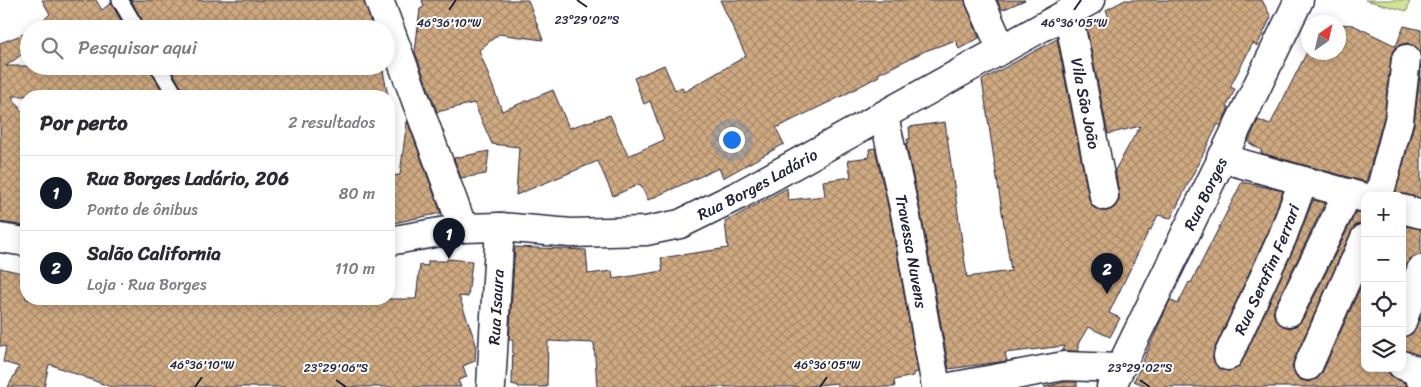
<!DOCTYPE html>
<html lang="pt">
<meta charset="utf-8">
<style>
:root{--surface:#fff;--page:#f7f7f7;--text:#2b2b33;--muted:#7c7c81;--line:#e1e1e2;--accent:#111827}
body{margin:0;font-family:Sriracha,sans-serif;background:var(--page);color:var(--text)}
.controls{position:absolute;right:15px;bottom:15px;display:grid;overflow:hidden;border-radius:10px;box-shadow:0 2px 12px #0003}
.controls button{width:45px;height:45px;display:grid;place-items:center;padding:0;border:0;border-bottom:1px solid var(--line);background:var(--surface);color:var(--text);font:25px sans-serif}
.compass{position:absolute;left:1301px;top:15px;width:45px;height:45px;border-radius:50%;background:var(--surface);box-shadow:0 2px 12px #0003;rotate:34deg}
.you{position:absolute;left:731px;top:139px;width:18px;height:18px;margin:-12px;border:4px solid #fff;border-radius:50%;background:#1a73e8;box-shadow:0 0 0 8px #1a73e833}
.badge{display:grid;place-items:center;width:32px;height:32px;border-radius:50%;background:var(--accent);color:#fff;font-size:16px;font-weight:700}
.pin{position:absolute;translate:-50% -41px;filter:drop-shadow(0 1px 2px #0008)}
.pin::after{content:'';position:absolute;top:26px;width:18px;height:15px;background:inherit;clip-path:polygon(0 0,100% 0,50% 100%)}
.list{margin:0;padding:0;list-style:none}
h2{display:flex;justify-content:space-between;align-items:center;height:65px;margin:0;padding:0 20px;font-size:21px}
h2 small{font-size:16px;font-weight:400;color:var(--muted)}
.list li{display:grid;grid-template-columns:32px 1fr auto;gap:15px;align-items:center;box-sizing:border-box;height:75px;padding:0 20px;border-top:1px solid var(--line)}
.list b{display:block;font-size:19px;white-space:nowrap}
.list p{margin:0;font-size:16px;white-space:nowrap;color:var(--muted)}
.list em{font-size:16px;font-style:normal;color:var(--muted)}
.icon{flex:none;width:28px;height:28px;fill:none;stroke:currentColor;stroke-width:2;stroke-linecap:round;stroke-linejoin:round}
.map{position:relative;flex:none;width:1421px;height:387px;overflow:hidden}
.search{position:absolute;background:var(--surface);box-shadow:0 2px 12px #0003;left:20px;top:20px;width:375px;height:55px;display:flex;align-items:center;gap:12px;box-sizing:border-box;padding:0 18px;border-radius:28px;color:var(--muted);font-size:19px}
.panel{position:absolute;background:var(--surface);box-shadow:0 2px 12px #0003;left:20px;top:90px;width:375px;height:215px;border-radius:20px}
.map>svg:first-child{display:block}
.park{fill:#d4e295;stroke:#7b8268}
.building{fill:url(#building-cross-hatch);stroke:#22223b}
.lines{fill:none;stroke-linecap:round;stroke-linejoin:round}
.lane-casing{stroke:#22223b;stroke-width:19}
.street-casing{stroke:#22223b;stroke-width:31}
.lane{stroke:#fff;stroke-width:15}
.street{stroke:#fff;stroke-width:28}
.ticks{fill:none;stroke:#22223b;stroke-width:2}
.labels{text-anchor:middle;stroke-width:4;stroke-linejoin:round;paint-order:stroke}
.street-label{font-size:16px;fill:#22223b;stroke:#fff}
.ticks-label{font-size:12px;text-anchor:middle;fill:#22223b;stroke:#fff;stroke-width:4;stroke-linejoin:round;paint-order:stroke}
</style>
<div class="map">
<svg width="1421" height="387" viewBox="0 0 1421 387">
<defs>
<pattern id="building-cross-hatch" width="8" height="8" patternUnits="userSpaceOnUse" patternTransform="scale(1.25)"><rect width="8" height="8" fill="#cfaa81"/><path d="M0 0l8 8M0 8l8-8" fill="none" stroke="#a88a6b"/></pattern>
</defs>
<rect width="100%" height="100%" fill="#fff"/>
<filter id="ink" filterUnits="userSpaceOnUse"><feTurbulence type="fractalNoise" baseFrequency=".02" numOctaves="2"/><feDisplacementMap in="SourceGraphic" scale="10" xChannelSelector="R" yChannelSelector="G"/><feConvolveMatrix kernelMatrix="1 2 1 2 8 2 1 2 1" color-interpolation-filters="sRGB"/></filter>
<g filter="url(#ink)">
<path class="park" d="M1365,0h45l-3,11z"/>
<g class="building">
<path d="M42,0h54l6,10 9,-7 15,26h-92l16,-15z"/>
<path d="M131,0h233l9,29h-227z"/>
<path d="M422,0h106l15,40 -44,-6 -20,16 23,61 51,-21 16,38 41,-13 18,41 36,-16 -14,-39 -6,3 -10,-26 30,-13 11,25 7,-3 2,5 62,-36 -26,-56h245l14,38 -20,11 -3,-9 -31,11 -47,23 1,2 -35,19 -68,33 8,16 -61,34 -4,-10 -71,32 -8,-16 -27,12 -15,-35 -82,34 3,-48 -27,-3 -18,-41 -37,9 -22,-60 5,-43 4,-2z"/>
<path d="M997,0h28l-23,10z"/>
<path d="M1125,0h137l9,17 -14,29 -4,-3 -23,44 5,2 -8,17 2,1 -8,19 -3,-2 -47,94 -13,-3 -8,16 -1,-1 -40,83 11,5 -10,19 -22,-10 -10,17v7h-16l2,-5 -59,7 2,8 -58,8 -28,-155 -15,-70 2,-1 -1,-4h3l-1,-12 36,-5 22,155 44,-6 -29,-191 75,-41 32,160 4,8 6,4h8l7,-3 5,-7v-8l-4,-23 25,-44 -32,8 -22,-109 23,-7 -3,-8z"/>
<path d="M1338,24l15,1 43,21 8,-20 17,4v27l-5,-10 -9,-4 -8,2 -6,5 -2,7 -7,60 -18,65 -105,-29 1,-2 -14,-9 10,-22 12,5 37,-73h31z"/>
<path d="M29,32v17l-23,17h143l16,30h-153l14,22v108l-26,-4v-179z"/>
<path d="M1421,65v133l-16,-4 -10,1 19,-71z"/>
<path d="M169,66h213l6,30h-203z"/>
<path d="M407,120l34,93 -52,11v-48l11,-1z"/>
<path d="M875,148l16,72 27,152 -5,1v3l-19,4 1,7h-58v-4l-38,4h-202l-3,-44 -46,-2 -1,46h-29v-2h-6l1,-45h-4l6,-93 71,3 2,24 24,-3 1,8 50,-8 -2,-13 67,-10 -3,-26 62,-34 1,12 37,-4 -2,-15 28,-4 -3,-17 22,-3 -1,-8z"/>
<path d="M489,151l-3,23 -25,4 -7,-20z"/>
<path d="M1242,182l41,9 -15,41 -54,118 -1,8 3,7 6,5 8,1 7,-3 5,-6 54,-118 17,-44 12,3 -50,103 -2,6 3,8 7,6 7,2 7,-3 6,-6 53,-107 9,1v10l-9,2 -5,7 -57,128 -2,7 3,8 6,5 8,2 8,-3 5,-6 43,-96v91h22l3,7 15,8 2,4h-259l-14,-6 36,-81 8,4 11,-22 2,1z"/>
<path d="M1402,225l19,4v26l-10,3 -9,18z"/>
<path d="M447,259l25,2 -4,36 -9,-1 17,48 -1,17 -12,5 4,11 -9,3 3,7h-350l-62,-23 -5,23h-36l11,-20 -16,-5 3,-15 -6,-1v-78l26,6v25h390l4,-34 8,1v-5h19z"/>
<path d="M1421,316v40l-19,-6v-13l10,-3z"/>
<path d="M1065,382h12v5h-33z"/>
</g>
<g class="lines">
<g class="lane-casing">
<g id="lane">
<path d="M120,0l17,29"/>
<path d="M158,66l18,30"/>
</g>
</g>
<g class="street-casing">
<g id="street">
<path d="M379,0l84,228"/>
<path d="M980,0l21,48"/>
<path id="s1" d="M1068,13l36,183"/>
<path id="s2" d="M884,116l22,101 30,170"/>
<path d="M1221,158l144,40"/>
<path d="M1379,196l20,-76 7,-61"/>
<path d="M1402,209l19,5"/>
<path d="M0,238l26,4"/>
<path id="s3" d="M389,241l74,-13 37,-1 71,6 75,-2 34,-7 61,-30 350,-194"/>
<path d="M1289,312l59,-119"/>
<path d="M1402,322l19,-52"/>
<path id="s4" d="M1228,356l54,-118 21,-57"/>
<path d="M1402,365l15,6 4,9"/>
<path d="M1308,366l57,-128"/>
<path id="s5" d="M491,387l9,-160"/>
<path d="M950,387l114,-21 55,2"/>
<path id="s6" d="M1111,387l188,-387"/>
</g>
</g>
<use href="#lane" class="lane"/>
<use href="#street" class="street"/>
</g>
</g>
<path class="ticks" d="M577,0l10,7M449,10l7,-10M1074,10l7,-10M336,380l10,7M1140,380l10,7M195,387l7,-10M820,387l7,-10"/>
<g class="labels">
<g class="street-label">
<text dy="6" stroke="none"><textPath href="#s1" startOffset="92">Vila São João</textPath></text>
<text dy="6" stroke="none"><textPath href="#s3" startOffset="380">Rua Borges Ladário</textPath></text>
<text dy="6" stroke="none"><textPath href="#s6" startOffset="215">Rua Borges</textPath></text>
<text dy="6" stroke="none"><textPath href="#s2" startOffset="138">Travessa Nuvens</textPath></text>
<text dy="6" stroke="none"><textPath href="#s4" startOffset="95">Rua Serafim Ferrari</textPath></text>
<text dy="6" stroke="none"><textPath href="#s5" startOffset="80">Rua Isaura</textPath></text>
</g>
</g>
<g class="ticks-label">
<text x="587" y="24">23°29'02"S</text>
<text x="449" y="27">46°36'10"W</text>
<text x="1074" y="27">46°36'05"W</text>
<text x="202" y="369">46°36'10"W</text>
<text x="827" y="369">46°36'05"W</text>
<text x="336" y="372">23°29'06"S</text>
<text x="1140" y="372">23°29'02"S</text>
</g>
</svg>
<div class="controls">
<button>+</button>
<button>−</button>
<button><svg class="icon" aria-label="locate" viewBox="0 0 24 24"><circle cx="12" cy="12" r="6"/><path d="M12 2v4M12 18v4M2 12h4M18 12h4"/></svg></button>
<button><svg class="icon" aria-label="layers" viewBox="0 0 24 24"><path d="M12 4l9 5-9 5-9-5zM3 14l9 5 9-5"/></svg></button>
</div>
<svg class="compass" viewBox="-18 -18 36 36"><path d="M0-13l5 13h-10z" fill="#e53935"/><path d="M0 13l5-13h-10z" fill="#7c7c81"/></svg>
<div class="you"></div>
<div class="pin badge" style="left:449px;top:259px">1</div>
<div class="pin badge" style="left:1107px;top:294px">2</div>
<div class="search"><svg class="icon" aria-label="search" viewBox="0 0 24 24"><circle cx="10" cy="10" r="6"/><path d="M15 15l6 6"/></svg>Pesquisar aqui</div>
<section class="panel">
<h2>Por perto<small>2 resultados</small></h2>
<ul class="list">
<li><span class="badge">1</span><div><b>Rua Borges Ladário, 206</b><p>Ponto de ônibus</p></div><em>80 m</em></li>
<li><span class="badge">2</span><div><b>Salão California</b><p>Loja · Rua Borges</p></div><em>110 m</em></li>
</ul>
</section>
</div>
